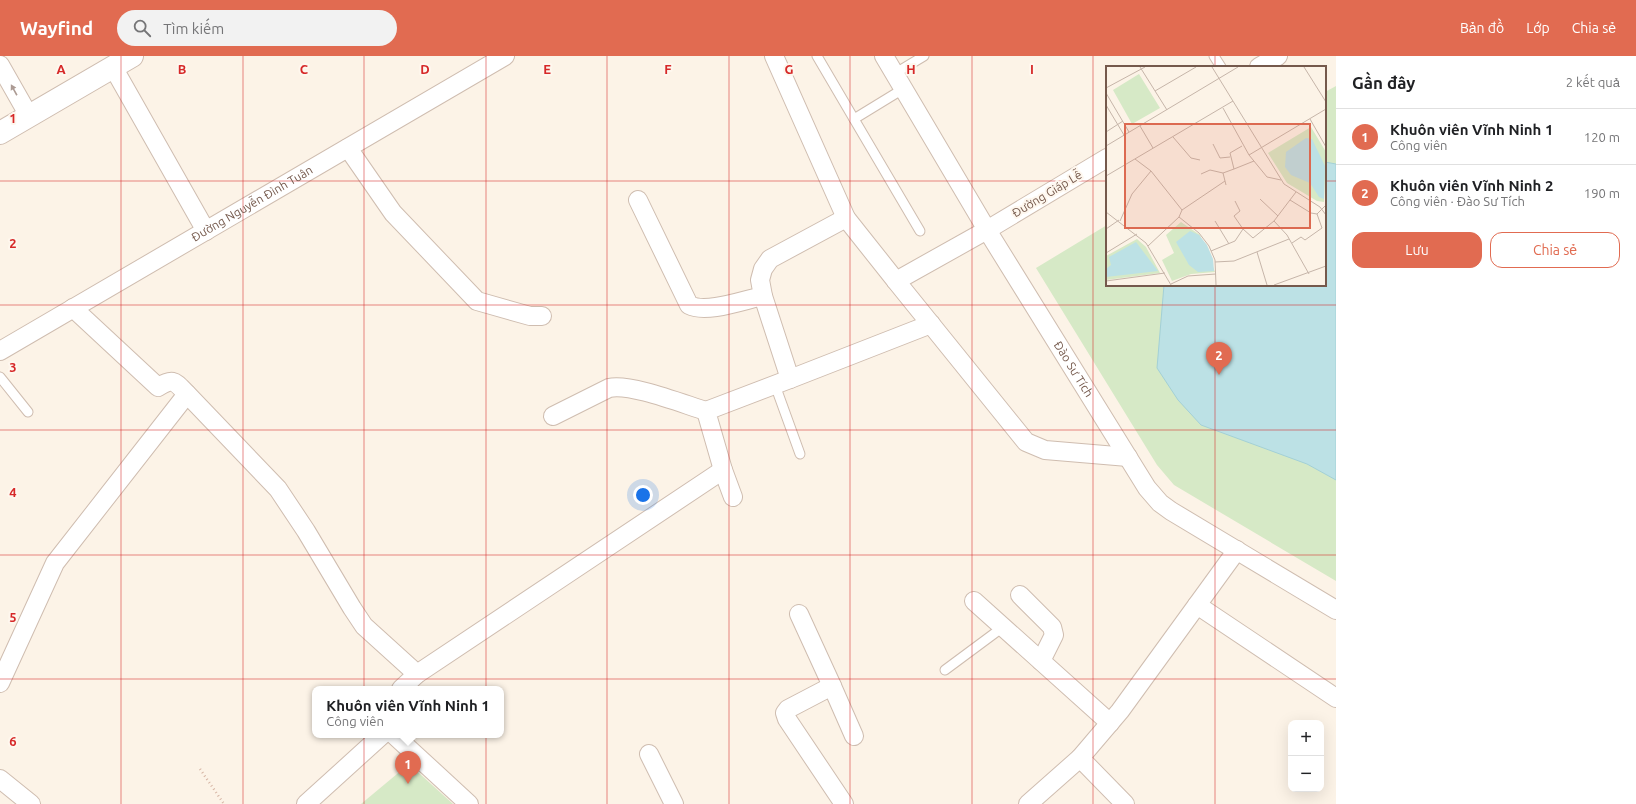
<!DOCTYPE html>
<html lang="vi">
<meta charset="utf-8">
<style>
:root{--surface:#fff;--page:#f2f2f2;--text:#202124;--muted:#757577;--line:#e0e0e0;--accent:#e16b51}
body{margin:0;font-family:Ubuntu,sans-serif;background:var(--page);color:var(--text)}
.controls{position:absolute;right:12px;bottom:12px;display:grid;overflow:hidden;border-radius:8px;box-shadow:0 4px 16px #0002}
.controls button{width:36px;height:36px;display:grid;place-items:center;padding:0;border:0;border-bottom:1px solid var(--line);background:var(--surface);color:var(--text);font:20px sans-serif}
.you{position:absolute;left:643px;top:439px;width:14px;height:14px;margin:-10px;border:3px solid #fff;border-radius:50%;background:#1a73e8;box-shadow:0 0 0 6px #1a73e833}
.badge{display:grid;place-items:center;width:26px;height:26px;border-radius:50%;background:var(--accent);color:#fff;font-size:13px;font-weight:700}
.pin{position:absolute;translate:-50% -33px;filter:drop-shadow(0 1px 2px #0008)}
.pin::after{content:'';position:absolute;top:21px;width:14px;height:12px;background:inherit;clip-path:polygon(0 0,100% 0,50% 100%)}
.popup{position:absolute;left:312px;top:630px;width:192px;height:52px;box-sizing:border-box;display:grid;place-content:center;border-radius:8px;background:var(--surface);filter:drop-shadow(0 1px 3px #0005);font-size:13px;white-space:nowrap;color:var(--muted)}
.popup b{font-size:15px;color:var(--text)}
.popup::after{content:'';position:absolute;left:50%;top:100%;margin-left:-8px;border:8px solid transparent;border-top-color:var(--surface)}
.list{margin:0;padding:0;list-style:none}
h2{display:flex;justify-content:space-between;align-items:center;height:52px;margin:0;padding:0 16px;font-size:17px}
h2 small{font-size:13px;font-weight:400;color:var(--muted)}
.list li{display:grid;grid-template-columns:26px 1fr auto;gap:12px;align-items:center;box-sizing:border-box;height:56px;padding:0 16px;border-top:1px solid var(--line)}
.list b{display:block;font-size:15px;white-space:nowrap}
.list p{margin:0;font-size:13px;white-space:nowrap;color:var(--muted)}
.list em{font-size:13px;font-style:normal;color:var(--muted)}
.actions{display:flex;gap:8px;padding:12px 16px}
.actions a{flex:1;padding:9px 0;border:1px solid var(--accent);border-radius:12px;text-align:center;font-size:14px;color:var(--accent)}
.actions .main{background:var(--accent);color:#fff}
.icon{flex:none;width:22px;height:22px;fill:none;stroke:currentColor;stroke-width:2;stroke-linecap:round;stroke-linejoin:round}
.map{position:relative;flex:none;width:1336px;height:748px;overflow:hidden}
header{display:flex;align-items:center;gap:24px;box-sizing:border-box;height:56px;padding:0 20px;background:var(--accent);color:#fff}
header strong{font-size:19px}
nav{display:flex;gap:22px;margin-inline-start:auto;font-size:14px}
.search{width:280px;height:36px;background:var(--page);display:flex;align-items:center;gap:10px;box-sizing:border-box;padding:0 14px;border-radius:22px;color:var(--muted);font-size:15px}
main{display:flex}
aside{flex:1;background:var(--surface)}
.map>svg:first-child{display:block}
.green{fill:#d6e9c6}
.water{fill:#bce1e5;stroke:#a3d0d6}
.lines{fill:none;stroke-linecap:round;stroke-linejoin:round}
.service-casing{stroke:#cfbdb0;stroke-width:11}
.minor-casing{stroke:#cfbdb0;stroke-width:20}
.tertiary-casing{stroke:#cfbdb0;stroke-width:24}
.path{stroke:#d5b4a3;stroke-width:2.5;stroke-dasharray:1 3;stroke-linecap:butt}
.service{stroke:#fff;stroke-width:9}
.minor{stroke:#fff;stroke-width:18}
.tertiary{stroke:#fff;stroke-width:22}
.oneway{fill:#ac9b94}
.grid{fill:none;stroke:#d62828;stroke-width:1;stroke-opacity:0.55}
.labels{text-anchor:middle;stroke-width:4;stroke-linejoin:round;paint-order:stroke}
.street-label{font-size:12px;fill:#75594c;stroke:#fef7ee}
.inset-road{fill:none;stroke:#c6b5a9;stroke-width:1}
.view{fill:#dc6a51;fill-opacity:0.15;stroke:#dc6a51;stroke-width:2}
.inset-edge{fill:none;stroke:#75594c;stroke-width:2}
.grid-label{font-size:13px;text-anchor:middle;font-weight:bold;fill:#d62828;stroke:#fef7ee;stroke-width:4;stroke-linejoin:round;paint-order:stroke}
</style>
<header>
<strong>Wayfind</strong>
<div class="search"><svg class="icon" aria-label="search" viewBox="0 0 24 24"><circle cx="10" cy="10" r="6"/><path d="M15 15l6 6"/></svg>Tìm kiếm</div>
<nav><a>Bản đồ</a><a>Lớp</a><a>Chia sẻ</a></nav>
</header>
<main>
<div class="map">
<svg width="1336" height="748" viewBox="0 0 1336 748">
<rect width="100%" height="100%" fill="#fcf3e7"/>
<g class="green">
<path d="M1336,30v495l-162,-96 -17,-20 -121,-197 71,-43v60h218v-193z"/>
<path d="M409,708l44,40h-92z"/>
</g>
<path class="water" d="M1325,106l11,2v316l-29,-16 -106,-39 -23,-25 -21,-32 7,-83h161z"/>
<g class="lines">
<g class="service-casing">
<g id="service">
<path d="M817,0l37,63 49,-30"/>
<path d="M1214,0l7,11"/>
<path d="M894,18l30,-18"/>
<path d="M854,63l66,112"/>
<path d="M0,321l28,35"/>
<path d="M775,329l25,69"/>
<path d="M945,614l58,-43"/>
</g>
</g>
<g class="minor-casing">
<g id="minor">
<path d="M774,0l72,162 50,63"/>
<path id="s1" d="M884,0l103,174 160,258 13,15 11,8 165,99"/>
<path d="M0,9l29,51"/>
<path d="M113,11l93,164"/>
<path d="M1259,11l19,-11"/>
<path d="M348,92l45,65 84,88 53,15h12"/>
<path d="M1107,102l-120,72 -91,51 130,161 19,8 83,7"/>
<path d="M638,144l51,105c17,9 55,-5 74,-9"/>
<path d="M846,162l-76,41 -7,10 -3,11 3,16 27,83 141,-55"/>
<path d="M73,252l85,79c16,-10 17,-5 29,7"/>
<path id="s2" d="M0,295l505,-295"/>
<path d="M553,360l56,-28c21,-5 74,16 97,23"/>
<path d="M733,441l-10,-27 -17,-59 84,-32"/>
<path d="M1020,539l32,32 2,8 -13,26"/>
<path d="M974,545l136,122"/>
<path d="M1197,549l139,93"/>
<path d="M799,558l33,72 -44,23 -3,4 2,6 57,85"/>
<path d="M0,627l55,-120 132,-169 91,95 28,42 46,77 12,18 53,48"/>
<path d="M832,630l22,50"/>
<path d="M401,633l16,-15 306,-204"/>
<path d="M394,679l75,69"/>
<path d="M649,698l25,50"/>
<path d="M1080,702l40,-47 117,-161"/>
<path d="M0,723l31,25"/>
<path d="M306,748l76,-69"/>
<path d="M1028,748l52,-46 45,46"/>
</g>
</g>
<g class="tertiary-casing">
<path id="tertiary" d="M0,77l132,-77"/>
</g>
<path class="path" d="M200,713l24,35"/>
<use href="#service" class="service"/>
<use href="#minor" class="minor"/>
<use href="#tertiary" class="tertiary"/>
</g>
<defs><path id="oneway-solid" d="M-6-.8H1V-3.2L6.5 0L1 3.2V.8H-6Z"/></defs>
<use class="oneway" href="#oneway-solid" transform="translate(14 34) rotate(-119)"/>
<path class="grid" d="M121,0v748M243,0v748M364,0v748M486,0v748M607,0v748M729,0v748M850,0v748M972,0v748M1093,0v748M1215,0v11M0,125h1107M1325,125h11M1215,229v519M0,249h1336M0,374h1336M0,499h1336M0,623h1336"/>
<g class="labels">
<g class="street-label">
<text transform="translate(1047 138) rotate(-31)" y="4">Đường Giáp Lễ</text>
<text dy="4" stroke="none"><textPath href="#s2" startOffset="292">Đường Nguyễn Đình Tuân</textPath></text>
<text dy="4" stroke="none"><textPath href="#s1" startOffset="366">Đào Sư Tích</textPath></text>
</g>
</g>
<g transform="translate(1106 10)">
<rect width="220" height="220" fill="#fcf3e7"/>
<path d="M33,8l21,34 -28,16 -19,-34zM205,61l15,25 -2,50 -7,-1 -30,-18 -19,-30zM75,156l19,13 15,37 -24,2 -19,7 -10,-21 12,-7 -8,-18zM31,173l9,8 14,26 -54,7v-24z" fill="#d6e9c6"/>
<path d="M200,72l6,1 13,27 -1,33 -5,-2 -9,-14 -19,-8 -6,-8 1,-15zM84,165l9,4 8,10 6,14 1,12 -16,1 -9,-7 -13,-23zM30,176l22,29 -52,6v-8l5,-4 -2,-8z" fill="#bce1e5"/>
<path class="inset-road" d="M34,1l27,43M106,1l72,117 36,23 6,8M198,1l22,35M0,22l39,-21M49,25l41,-24M0,27l23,39M0,39l18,30M117,42l26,47M204,53l16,28M34,60l13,22M0,66l17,-11M67,71l18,21 9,2M107,78l7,14 10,-1M0,80l132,-79M136,80l-12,7 4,16 20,-8M29,93l16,12M95,108l9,-4 13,3M0,110l127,-75M175,114l-14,-3 -18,-22 77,-46M120,119l-3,-12 11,-4M154,133l18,17M184,134l21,13 6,1M129,135l5,10 -6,5 9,13M0,146l40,31 25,42M73,151l20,16 10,13 6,14 1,25M14,155l12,-27 19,-23 31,39M109,155l14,23M168,155l22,-29M0,163l13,-9M186,177l9,-6 4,3 17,-12 -5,-14 9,-9M42,180l31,-29 3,-7 43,-29M105,185l24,-10 8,-12 10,9 21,-17 13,14 22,39M151,186l10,33M0,187l31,-19M109,196l19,-1 55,-22M0,215l59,-8M65,218l17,-8 28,-2M168,219l52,-19"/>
<path class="view" d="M19,58h185v104h-185z"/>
<rect width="220" height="220" class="inset-edge"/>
</g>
<g class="grid-label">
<text x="61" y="18">A</text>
<text x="182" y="18">B</text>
<text x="304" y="18">C</text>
<text x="425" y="18">D</text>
<text x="547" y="18">E</text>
<text x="668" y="18">F</text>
<text x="789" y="18">G</text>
<text x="911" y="18">H</text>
<text x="1032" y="18">I</text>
<text x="13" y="67">1</text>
<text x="13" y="192">2</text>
<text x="13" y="316">3</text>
<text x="13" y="441">4</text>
<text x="13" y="566">5</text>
<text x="13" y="690">6</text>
</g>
</svg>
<div class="controls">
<button>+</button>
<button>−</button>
</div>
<div class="you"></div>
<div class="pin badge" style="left:408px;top:728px">1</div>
<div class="popup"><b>Khuôn viên Vĩnh Ninh 1</b>Công viên</div>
<div class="pin badge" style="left:1219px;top:319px">2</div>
</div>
<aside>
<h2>Gần đây<small>2 kết quả</small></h2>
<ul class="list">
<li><span class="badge">1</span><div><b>Khuôn viên Vĩnh Ninh 1</b><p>Công viên</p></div><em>120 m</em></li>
<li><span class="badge">2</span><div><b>Khuôn viên Vĩnh Ninh 2</b><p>Công viên · Đào Sư Tích</p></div><em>190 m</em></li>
</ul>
<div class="actions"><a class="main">Lưu</a><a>Chia sẻ</a></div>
</aside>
</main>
